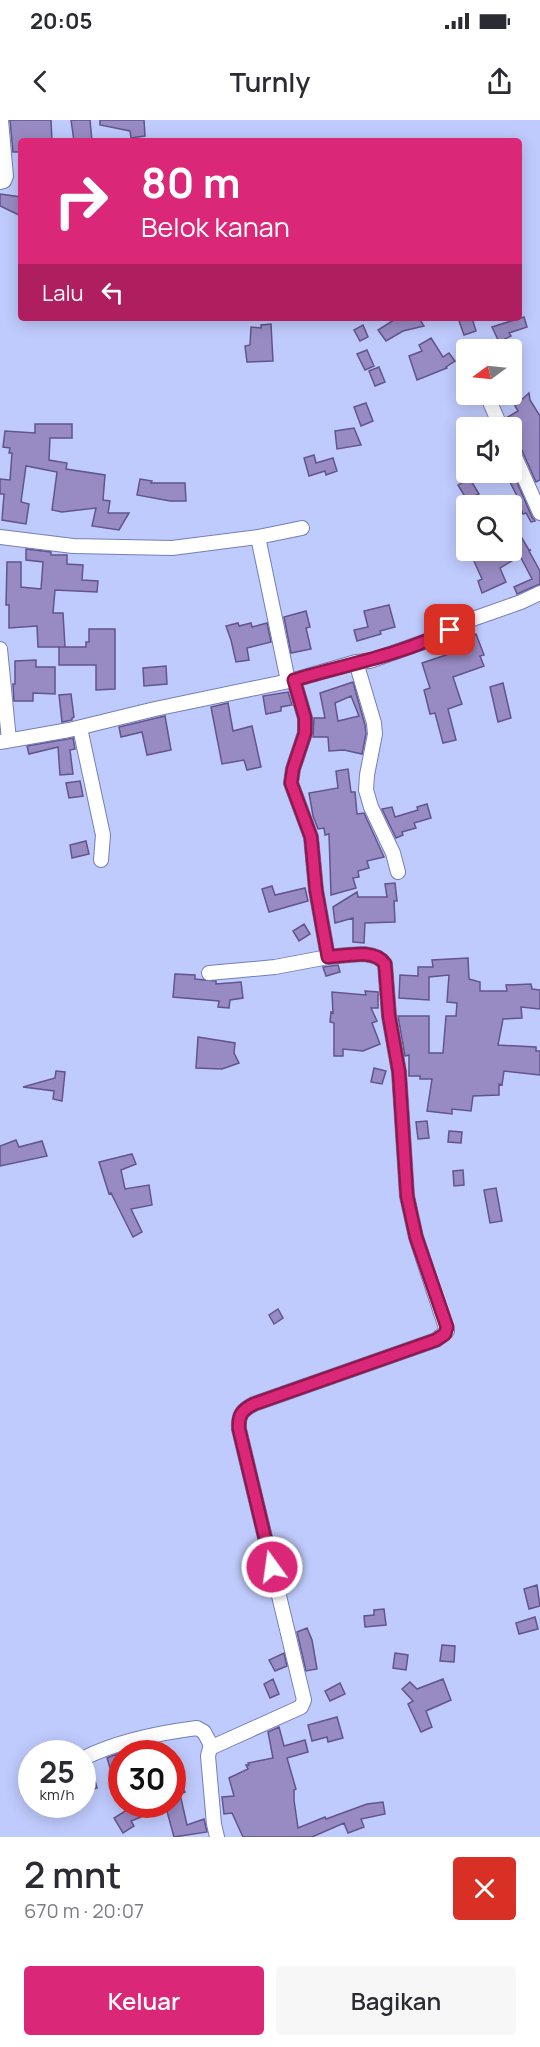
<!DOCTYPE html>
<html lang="id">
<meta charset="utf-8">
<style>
body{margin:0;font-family:Manrope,sans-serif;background:#f7f7f7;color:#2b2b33;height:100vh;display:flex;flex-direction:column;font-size:22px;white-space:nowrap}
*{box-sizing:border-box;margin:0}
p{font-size:20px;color:#7c7c81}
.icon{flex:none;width:33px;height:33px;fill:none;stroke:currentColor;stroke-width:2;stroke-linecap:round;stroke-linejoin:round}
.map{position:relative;height:1717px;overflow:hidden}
.panel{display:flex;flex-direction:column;background:#fff;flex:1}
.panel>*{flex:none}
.guide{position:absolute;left:18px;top:18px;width:504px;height:183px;border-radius:6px;box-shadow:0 3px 15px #0003;background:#db2777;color:#fff;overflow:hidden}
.needle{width:39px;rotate:255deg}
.fabs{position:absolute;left:456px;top:219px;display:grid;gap:12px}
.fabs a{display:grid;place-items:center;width:66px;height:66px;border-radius:6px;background:#fff;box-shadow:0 3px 15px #0003;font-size:30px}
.speed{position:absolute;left:18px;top:1620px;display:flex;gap:12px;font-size:30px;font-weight:700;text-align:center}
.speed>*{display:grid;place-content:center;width:78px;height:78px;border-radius:50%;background:#fff;box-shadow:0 3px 15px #0003;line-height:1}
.speed small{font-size:15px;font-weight:400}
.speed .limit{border:9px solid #d22;background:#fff;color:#111}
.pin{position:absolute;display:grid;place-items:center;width:51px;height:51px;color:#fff;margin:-26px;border-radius:12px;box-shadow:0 3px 9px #0006}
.me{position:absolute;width:66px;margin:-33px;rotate:346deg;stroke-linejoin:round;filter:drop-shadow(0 0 4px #0008)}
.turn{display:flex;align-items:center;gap:21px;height:126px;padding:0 24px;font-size:27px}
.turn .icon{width:78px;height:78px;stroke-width:2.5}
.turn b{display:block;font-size:42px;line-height:51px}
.then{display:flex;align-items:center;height:57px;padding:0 24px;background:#0003;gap:12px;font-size:22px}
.round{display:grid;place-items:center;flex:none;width:63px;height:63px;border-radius:6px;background:#f7f7f7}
.headline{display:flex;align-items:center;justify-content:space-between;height:102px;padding:0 24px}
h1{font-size:36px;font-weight:600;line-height:45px}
.action{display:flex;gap:12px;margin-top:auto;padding:12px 24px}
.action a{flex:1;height:69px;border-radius:6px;background:#db2777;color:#fff;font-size:24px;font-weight:600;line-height:69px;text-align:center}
.action a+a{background:#f7f7f7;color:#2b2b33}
.status{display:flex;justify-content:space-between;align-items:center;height:42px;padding:0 30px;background:#fff;direction:ltr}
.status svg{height:16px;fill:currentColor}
header{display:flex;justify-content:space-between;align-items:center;height:78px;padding:0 24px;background:#fff;font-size:27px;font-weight:600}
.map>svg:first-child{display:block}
</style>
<div class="status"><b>20:05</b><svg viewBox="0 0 49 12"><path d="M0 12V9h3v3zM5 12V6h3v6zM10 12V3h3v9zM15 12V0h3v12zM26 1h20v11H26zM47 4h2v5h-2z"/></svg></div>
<header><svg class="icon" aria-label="back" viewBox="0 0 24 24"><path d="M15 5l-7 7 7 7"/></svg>Turnly<svg class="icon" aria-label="share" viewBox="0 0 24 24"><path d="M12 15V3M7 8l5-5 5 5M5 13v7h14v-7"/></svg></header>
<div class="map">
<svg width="540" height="1717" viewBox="0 0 540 1717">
<rect width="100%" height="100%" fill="#bfcbfd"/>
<!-- building -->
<path fill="#988bc3" stroke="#62548c" stroke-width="1.5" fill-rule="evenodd" d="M 10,0 L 51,0 L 52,21 L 21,21 L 21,32 L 13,32 Z
M 71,0 L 90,0 L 92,21 L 74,21 Z
M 100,0 L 144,0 L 145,16 L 131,18 L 130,11 L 100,5 Z
M 0,74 L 21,77 L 21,96 L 0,86 Z
M 524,197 L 527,207 L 509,213 L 511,216 L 499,222 L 492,207 Z
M 397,198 L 419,198 L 424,206 L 403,211 L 386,221 L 378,210 Z
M 458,198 L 472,198 L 476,211 L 464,215 Z
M 271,204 L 273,241 L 247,242 L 245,226 L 250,225 L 251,207 L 261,208 L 261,205 Z
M 363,205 L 368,217 L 360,221 L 354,210 Z
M 431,218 L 443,237 L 449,233 L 455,241 L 446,247 L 447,248 L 417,260 L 409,236 L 422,231 L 419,225 Z
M 367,230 L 374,246 L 365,250 L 357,234 Z
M 379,247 L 385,262 L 375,266 L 369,251 Z
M 529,273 L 530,280 L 540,296 L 540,360 L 536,362 L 520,326 L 517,322 L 512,321 L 512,308 L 506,298 L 518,291 L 515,286 Z
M 366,283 L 373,301 L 361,306 L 354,287 Z
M 35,304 L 72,304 L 72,318 L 50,318 L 49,340 L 67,343 L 66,349 L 105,355 L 103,380 L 110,381 L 108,393 L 129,393 L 119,410 L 92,406 L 96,388 L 62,392 L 52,390 L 57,352 L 26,346 L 21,382 L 29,384 L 26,404 L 2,400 L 4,374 L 0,374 L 0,359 L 10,360 L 12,333 L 9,333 L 10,328 L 3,327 L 5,311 L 35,313 Z
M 354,308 L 361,325 L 337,329 L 335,311 Z
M 314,335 L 316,343 L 333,338 L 337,351 L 326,355 L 325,351 L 309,356 L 304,338 Z
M 512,351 L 532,397 L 535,401 L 531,402 L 526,393 L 523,394 L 518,382 L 520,382 L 505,352 Z
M 140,359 L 152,361 L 151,363 L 185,363 L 186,381 L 170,381 L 137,375 Z
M 470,359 L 479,374 L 467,380 L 458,365 Z
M 520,415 L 529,430 L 531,430 L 529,431 L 540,451 L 540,464 L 517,474 L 514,467 L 532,459 L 520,436 L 500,448 L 506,462 L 482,473 L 478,461 L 482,459 L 473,439 L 493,430 L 512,430 L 512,420 Z
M 26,429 L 51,432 L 51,435 L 67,435 L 67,444 L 83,445 L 82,460 L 98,461 L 97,472 L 55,470 L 53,493 L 63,493 L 65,527 L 38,527 L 37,506 L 9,508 L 9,485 L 6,485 L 7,442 L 21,442 L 21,467 L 41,469 L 43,442 L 26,440 Z
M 389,485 L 395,507 L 380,511 L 381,514 L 357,521 L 354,510 L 368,507 L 364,491 Z
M 306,491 L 310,507 L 306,508 L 311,529 L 291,533 L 284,497 Z
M 238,503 L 239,506 L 251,503 L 252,507 L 267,503 L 271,522 L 247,528 L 249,540 L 236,542 L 231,520 L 226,506 Z
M 89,509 L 115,509 L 115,569 L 96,570 L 96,545 L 59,545 L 59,527 L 86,527 L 86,522 L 89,522 Z
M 476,514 L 484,535 L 480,536 L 484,546 L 453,557 L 462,584 L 448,589 L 456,620 L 443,623 L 435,593 L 430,594 L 424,570 L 430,568 L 422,543 L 446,535 L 444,532 L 466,524 L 464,519 Z
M 36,540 L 36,547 L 55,547 L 55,574 L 33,573 L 33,581 L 14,581 L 13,564 L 15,564 L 15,541 Z
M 166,546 L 167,564 L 144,566 L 143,548 Z
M 353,562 L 365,605 L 366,614 L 362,634 L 344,630 L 329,631 L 328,617 L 313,617 L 314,598 L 325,598 L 320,573 ZM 351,576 L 359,596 L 338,601 L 335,583 Z
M 503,563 L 511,598 L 498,602 L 490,567 Z
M 288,572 L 292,585 L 281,587 L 281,591 L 266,594 L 263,576 Z
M 71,574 L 74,597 L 72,598 L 72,600 L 62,602 L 59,575 Z
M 228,583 L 233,611 L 252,606 L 261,647 L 247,650 L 244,640 L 222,644 L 211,587 Z
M 165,596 L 171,630 L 147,635 L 142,612 L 121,617 L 119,607 Z
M 73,618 L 75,629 L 70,630 L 73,654 L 60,655 L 58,627 L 29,634 L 27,626 Z
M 348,649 L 351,672 L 355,672 L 357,694 L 364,693 L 384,737 L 367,741 L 369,748 L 358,751 L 359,757 L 353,758 L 356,768 L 331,775 L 329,714 L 325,715 L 324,708 L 318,709 L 313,696 L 309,673 L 338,668 L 336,651 Z
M 80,661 L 83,676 L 69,678 L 66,663 Z
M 427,684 L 431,698 L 414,703 L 416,708 L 402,712 L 403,715 L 396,718 L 382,689 L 392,687 L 395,697 L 418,690 L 417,687 Z
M 86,721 L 89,734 L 72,738 L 70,725 Z
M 395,763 L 397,781 L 394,781 L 395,802 L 365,803 L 364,823 L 353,822 L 353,798 L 335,803 L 333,787 L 357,772 L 358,777 L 387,777 L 385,764 Z
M 272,766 L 275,775 L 305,768 L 308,781 L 269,792 L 262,769 Z
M 304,804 L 310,814 L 299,821 L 293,811 Z
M 468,838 L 469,859 L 480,862 L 480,871 L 507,871 L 506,865 L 531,864 L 532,869 L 540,870 L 540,889 L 521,887 L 522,898 L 503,899 L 498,925 L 536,927 L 536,931 L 540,931 L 540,955 L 504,951 L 502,965 L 499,964 L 499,975 L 473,976 L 471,991 L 452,989 L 452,994 L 427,991 L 432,959 L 420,959 L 420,956 L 409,956 L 409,935 L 405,936 L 398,896 L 429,896 L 429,933 L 443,933 L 446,896 L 456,896 L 457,883 L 447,882 L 449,855 L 429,857 L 429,880 L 399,878 L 400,855 L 418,856 L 418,847 L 433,847 L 432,840 Z
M 338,845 L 340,852 L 326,856 L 323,847 Z
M 175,854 L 195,855 L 195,859 L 216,861 L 216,864 L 241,862 L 243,878 L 230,880 L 229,888 L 218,887 L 219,881 L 173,877 Z
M 365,871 L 378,872 L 378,888 L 371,888 L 377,901 L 372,903 L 380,924 L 363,931 L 343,929 L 343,936 L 334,936 L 334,903 L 330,902 L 331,892 L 333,893 L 332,872 L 366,875 Z
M 198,917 L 235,923 L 234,933 L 239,943 L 222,949 L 196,948 Z
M 374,948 L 386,951 L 382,964 L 371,962 Z
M 56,951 L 65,952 L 62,981 L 53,979 L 54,971 L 23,967 L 55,958 Z
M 427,1001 L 429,1018 L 418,1019 L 416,1002 Z
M 449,1011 L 462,1012 L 461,1023 L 448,1022 Z
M 16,1020 L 19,1027 L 42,1021 L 47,1036 L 0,1046 L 0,1026 Z
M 132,1034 L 136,1044 L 121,1050 L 125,1069 L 149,1065 L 152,1085 L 131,1089 L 142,1112 L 133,1117 L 111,1073 L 109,1074 L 99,1042 Z
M 463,1050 L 464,1065 L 454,1066 L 453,1051 Z
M 496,1068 L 502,1101 L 490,1103 L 484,1070 Z
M 278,1189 L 283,1198 L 274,1204 L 269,1195 Z
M 537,1465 L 540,1486 L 529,1489 L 524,1469 Z
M 384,1489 L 386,1505 L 365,1507 L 364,1496 L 374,1495 L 374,1490 Z
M 535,1497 L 538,1509 L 519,1514 L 516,1503 Z
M 307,1508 L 312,1520 L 317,1549 L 306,1551 L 297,1512 Z
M 442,1525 L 455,1526 L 454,1542 L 440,1541 Z
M 284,1533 L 287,1546 L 275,1551 L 269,1540 Z
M 395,1533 L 408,1535 L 406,1550 L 393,1548 Z
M 273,1559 L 279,1574 L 270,1578 L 264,1564 Z
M 443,1559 L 451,1580 L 426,1591 L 432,1607 L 421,1612 L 408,1584 L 413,1581 L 402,1569 L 410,1562 L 417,1569 Z
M 340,1563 L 345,1574 L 330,1581 L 325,1571 Z
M 337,1597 L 343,1618 L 328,1622 L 327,1617 L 312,1621 L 308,1605 Z
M 279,1607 L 284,1626 L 305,1620 L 308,1632 L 287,1638 L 296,1669 L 294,1670 L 294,1680 L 298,1708 L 325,1697 L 326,1699 L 367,1684 L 383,1682 L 385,1694 L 361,1699 L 364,1707 L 348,1713 L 344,1703 L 312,1717 L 243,1717 L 232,1693 L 224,1694 L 222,1677 L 234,1676 L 229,1658 L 248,1649 L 246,1645 L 249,1645 L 248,1643 L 273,1638 L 268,1612 Z
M 117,1634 L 122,1648 L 111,1651 L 107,1638 Z
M 94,1657 L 97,1668 L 82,1672 L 82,1661 Z
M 177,1658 L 178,1664 L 181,1663 L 185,1672 L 180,1674 L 187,1705 L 204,1699 L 207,1712 L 174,1717 L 165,1684 L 172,1684 L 172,1659 Z
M 135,1685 L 141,1697 L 131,1701 L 134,1706 L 123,1713 L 114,1698 Z"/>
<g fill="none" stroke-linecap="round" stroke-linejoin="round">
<defs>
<path id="minor" d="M 0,62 L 4,61 L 6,56 L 1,0
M 487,275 L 501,308
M 512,330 L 540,393
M 0,417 L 73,426 L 172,428 L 258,417 L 302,408
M 258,417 L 288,561
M 0,529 L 9,620
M 356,542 L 374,603 L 375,614 L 367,655 L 366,670 L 371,687 L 393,733 L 398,752
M 80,608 L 103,715 L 101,740
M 0,622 L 69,610 L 155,589 L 294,560 L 356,542 L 370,541 L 432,519 L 467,501 L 521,482 L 540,473
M 209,853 L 275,847 L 328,837
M 82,1639 C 117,1621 158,1613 197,1608 L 204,1612 L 212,1627
M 217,1717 L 214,1704 L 208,1636 L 210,1628 L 301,1587 L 304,1580 L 239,1309 C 238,1295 242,1290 254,1284 L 436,1220 L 447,1211 L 416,1117 L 407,1076 L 399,952 L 389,896 L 385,844 C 374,828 345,836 328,837 L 316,770 L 311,717 L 291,663 L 293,649 L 305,613 L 305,598 L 294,560"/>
</defs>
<!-- minor casing -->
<use href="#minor" stroke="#737fb8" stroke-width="16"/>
<!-- minor -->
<use href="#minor" stroke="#fff" stroke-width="14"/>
</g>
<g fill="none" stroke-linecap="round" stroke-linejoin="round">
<defs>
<path id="route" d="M 272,1447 L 239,1309 C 238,1295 242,1290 254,1284 L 436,1220 L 445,1214 L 447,1207 L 416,1117 L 407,1076 L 399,952 L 389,896 L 385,844 C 374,828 345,836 328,837 L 316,770 L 311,717 L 291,663 L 293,649 L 305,613 L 305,598 L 294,560 C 347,544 399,536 450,510"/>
</defs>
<!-- route casing -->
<use href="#route" stroke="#8e194d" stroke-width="15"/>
<!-- route -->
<use href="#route" stroke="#db2777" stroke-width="10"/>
</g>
</svg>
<div class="fabs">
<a><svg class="needle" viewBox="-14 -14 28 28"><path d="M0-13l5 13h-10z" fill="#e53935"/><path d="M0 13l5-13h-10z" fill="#7c7c81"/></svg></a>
<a><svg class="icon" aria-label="sound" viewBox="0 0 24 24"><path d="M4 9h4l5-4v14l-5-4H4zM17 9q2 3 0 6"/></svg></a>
<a><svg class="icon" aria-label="search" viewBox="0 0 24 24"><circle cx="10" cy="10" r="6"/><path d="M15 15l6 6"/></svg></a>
</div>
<div class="speed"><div>25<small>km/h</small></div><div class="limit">30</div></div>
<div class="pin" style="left:450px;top:510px;background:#d93025"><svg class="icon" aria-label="arrive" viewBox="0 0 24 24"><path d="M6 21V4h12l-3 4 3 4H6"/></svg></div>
<svg class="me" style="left:272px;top:1447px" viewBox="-20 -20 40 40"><circle r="17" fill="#db2777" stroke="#fff" stroke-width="3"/><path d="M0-11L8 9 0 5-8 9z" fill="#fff"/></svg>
<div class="guide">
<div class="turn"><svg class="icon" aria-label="right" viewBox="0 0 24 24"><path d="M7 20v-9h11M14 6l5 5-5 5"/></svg><div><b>80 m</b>Belok kanan</div></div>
<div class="then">Lalu<svg class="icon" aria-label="left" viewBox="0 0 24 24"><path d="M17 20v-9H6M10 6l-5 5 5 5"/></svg></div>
</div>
</div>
<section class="panel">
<div class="headline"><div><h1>2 mnt</h1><p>670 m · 20:07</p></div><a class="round" style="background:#d93025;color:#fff"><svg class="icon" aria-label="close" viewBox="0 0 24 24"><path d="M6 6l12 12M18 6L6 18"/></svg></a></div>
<div class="action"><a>Keluar</a><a>Bagikan</a></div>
</section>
